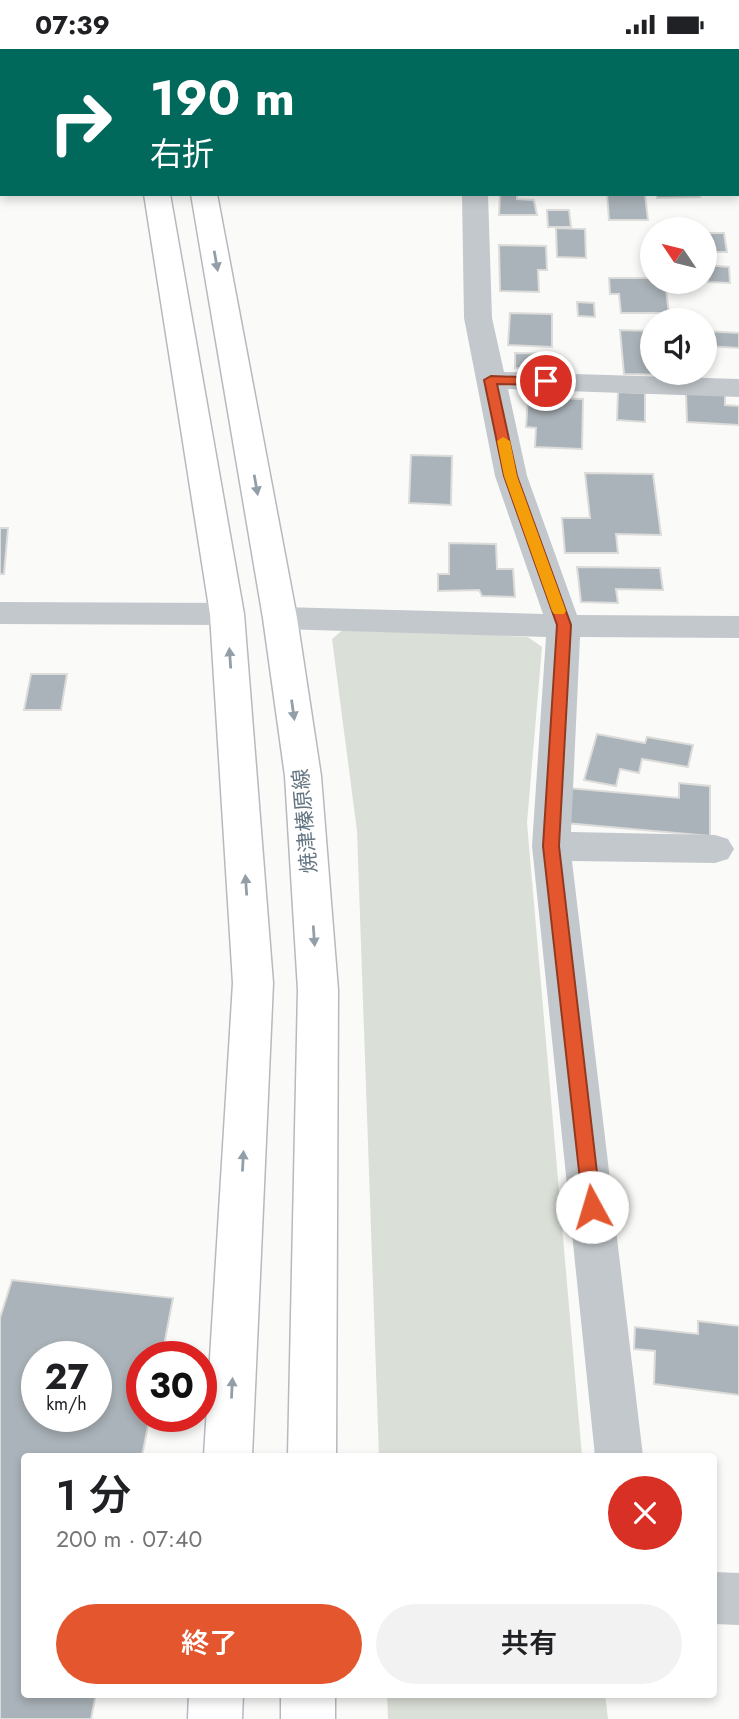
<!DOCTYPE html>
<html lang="ja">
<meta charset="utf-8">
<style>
body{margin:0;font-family:Jost,"Noto Sans JP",sans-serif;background:#f2f2f2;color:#202124;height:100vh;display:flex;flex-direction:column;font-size:26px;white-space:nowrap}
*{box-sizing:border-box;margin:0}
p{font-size:23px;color:#757577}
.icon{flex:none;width:38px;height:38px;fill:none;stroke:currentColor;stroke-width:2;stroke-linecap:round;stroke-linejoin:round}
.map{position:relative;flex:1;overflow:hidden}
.panel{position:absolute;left:21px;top:1404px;width:696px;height:245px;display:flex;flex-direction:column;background:#fff;border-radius:7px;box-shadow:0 4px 10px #0003}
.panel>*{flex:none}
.banner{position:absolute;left:0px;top:0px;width:740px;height:147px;box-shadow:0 4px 10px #0003;background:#00695c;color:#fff;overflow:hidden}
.needle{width:46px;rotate:305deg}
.buttons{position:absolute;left:640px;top:168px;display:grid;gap:14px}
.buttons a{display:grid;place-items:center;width:77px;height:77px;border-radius:50%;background:#fff;box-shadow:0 4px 10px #0003;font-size:35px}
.speed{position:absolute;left:21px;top:1292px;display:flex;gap:14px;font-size:35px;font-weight:700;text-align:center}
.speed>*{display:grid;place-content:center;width:91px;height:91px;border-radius:50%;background:#fff;box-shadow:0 4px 10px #0003;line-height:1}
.speed small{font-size:18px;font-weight:400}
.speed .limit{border:10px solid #d22;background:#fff;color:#111}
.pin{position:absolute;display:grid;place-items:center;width:60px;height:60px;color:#fff;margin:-30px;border:4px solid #fff;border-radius:50%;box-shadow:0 2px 7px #0007}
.me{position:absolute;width:77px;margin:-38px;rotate:354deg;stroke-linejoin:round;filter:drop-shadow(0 0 5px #0008)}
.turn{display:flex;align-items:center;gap:24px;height:147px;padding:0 35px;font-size:32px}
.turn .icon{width:91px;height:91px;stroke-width:2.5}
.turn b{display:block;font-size:49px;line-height:60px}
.round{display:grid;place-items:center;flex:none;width:74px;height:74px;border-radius:37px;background:#f2f2f2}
.headline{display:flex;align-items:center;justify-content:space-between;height:119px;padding:0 35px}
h1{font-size:42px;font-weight:600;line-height:52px}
.primary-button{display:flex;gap:14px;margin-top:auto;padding:14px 35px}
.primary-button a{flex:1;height:80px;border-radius:42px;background:#e4572e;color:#fff;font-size:28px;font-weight:600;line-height:80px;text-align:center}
.primary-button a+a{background:#f2f2f2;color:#202124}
.status{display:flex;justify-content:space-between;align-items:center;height:49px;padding:0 35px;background:#fff;direction:ltr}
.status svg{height:19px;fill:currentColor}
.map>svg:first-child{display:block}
</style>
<div class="status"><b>07:39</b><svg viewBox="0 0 49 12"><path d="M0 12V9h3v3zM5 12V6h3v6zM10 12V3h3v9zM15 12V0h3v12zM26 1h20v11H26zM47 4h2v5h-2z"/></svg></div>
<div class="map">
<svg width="739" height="1670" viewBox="0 0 739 1670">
<rect width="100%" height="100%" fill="#fafaf8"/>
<!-- green -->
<path fill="#dadfd7" d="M 345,579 L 528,588 L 542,598 L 527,774 L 582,1407 L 379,1407 L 357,782 L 332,590 Z
M 387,1645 L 605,1645 L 608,1670 L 388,1670 Z"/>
<!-- building -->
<path fill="#aab3b9" stroke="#dcdcda" stroke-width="2" fill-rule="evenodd" d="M 500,145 L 517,145 L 517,150 L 534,151 L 537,166 L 499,166 Z
M 607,145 L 645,145 L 648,171 L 609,171 Z
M 656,145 L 699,145 L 700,148 L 657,149 Z
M 547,161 L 569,161 L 571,178 L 548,178 Z
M 556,179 L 585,180 L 586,209 L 557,208 Z
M 705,184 L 724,184 L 727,203 L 705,203 Z
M 499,196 L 546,197 L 547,221 L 538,221 L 539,243 L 500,242 Z
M 707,216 L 729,218 L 730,234 L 708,233 Z
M 609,229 L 653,229 L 653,233 L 665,233 L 669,264 L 621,264 L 619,245 L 610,245 Z
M 577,253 L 594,254 L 595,268 L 578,267 Z
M 510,264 L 552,265 L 552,298 L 508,296 Z
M 620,281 L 653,282 L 653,324 L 676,326 L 624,325 Z
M 705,282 L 739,284 L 739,299 L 705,297 Z
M 515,304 L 552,305 L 552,320 L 515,319 Z
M 618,343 L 645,344 L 645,373 L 617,371 Z
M 686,344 L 725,346 L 725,356 L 739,357 L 739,376 L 687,373 Z
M 528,348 L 583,350 L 582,400 L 535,398 L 536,379 L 526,378 Z
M 411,406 L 452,407 L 451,456 L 409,454 Z
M 585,424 L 653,425 L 661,486 L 616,485 L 618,504 L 565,504 L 562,469 L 590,469 Z
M 0,479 L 8,479 L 4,525 L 0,525 Z
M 449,494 L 496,495 L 497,520 L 513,520 L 515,548 L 482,547 L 479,541 L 438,542 L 438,525 L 449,525 Z
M 577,518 L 660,519 L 663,541 L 616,540 L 618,554 L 581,553 Z
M 31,625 L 67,625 L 61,661 L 24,661 Z
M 597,685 L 645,694 L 647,688 L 693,696 L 688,718 L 642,710 L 639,724 L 620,720 L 616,737 L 584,731 Z
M 679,734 L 710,737 L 710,787 L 565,774 L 568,739 L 679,749 Z
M 12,1231 L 173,1249 L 162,1307 L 142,1307 L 142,1367 L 150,1367 L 142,1407 L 24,1407 L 24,1645 L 96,1645 L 91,1670 L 0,1670 L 0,1269 ZM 37,1307 L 96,1307 L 96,1367 L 37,1367 Z
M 698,1272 L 739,1277 L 739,1346 L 654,1335 L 655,1302 L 634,1300 L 635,1278 L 698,1285 Z"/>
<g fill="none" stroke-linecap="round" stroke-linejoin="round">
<defs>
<path id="major" d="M 120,0 L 144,0 L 144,2 L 120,2 Z
M 162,0 L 186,0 L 187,2 L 163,2 Z
M 144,145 L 170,145 L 244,565 L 273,934 L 252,1407 L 204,1407 L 233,934 L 210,565 Z
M 191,145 L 217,145 L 297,569 L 321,727 L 338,941 L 336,1407 L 288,1407 L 298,941 L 285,727 L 263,569 Z
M 189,1645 L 243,1645 L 242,1670 L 188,1670 Z
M 281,1645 L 335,1645 L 335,1670 L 281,1670 Z"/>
</defs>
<!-- major casing -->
<use href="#major" stroke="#b5babe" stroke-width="3"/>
<!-- minor -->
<path fill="#c3c8cc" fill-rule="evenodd" d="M 448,0 L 472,0 L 472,2 L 448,2 Z
M 0,73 L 2,73 L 2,87 L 0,87 Z
M 738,84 L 739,84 L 739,100 L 738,100 Z
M 462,145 L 488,145 L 492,269 L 504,323 L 739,330 L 739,348 L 508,340 L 527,427 L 577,566 L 739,567 L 739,589 L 580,588 L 571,783 L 715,786 L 728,790 L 734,800 L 728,810 L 715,814 L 572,812 L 643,1407 L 595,1407 L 532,797 L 546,588 L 280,580 L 268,577 L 263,569 L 268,561 L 280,558 L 543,565 L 495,427 L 464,269 Z
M 0,553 L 227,554 L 239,557 L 244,565 L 239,573 L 227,576 L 0,575 Z
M 714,1523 L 739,1524 L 739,1576 L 714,1575 Z"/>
<!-- major -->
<use href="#major" fill="#fff" fill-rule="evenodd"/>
</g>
<!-- one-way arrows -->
<defs><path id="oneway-solid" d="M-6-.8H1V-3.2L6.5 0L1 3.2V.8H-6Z" transform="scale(1.75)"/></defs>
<g fill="#939fa8">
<use href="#oneway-solid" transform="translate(216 212) rotate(80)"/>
<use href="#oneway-solid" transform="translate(256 436) rotate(80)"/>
<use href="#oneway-solid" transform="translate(230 609) rotate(-94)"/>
<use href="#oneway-solid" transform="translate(293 661) rotate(82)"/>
<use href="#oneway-solid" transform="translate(246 836) rotate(-94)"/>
<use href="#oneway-solid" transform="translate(314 887) rotate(86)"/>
<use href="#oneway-solid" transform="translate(243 1112) rotate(-87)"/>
<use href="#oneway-solid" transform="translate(232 1339) rotate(-87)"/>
</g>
<!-- route -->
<path fill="#e4572e" stroke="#94391e" stroke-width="2" d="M 491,327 L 546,329 L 552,332 L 546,336 L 497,335 L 517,427 L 571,576 L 559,797 L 601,1158 L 599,1163 L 592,1166 L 586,1163 L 583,1158 L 543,797 L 557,576 L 504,427 L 484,331 Z"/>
<!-- slow -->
<path fill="#f59e0b" d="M 503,388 L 510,392 L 517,427 L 566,562 L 564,565 L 554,565 L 552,562 L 504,427 L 497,392 Z"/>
<g text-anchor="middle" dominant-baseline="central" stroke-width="7" stroke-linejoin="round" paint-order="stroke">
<!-- street labels -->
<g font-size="21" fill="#657683" stroke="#fff">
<text transform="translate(305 772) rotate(-95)">焼津榛原線</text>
</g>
</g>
</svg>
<div class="buttons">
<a><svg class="needle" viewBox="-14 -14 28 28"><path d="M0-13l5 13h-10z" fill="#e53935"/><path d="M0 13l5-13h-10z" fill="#757577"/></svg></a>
<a><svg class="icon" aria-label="sound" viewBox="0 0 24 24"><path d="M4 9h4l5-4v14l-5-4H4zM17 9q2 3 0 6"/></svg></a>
</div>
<div class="speed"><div>27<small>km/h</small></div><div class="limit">30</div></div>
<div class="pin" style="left:546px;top:332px;background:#d93025"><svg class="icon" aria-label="arrive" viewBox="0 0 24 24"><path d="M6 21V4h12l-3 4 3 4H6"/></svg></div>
<svg class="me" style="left:592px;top:1158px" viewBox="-20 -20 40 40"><circle r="19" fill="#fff"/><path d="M0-13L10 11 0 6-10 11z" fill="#e4572e"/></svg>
<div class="banner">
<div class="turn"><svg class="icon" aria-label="right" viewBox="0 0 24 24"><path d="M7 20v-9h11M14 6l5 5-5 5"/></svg><div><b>190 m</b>右折</div></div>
</div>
<section class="panel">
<div class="headline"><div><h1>1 分</h1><p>200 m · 07:40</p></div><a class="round" style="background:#d93025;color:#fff"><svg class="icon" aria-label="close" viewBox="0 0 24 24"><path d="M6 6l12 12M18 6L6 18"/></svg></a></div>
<div class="primary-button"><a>終了</a><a>共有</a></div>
</section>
</div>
